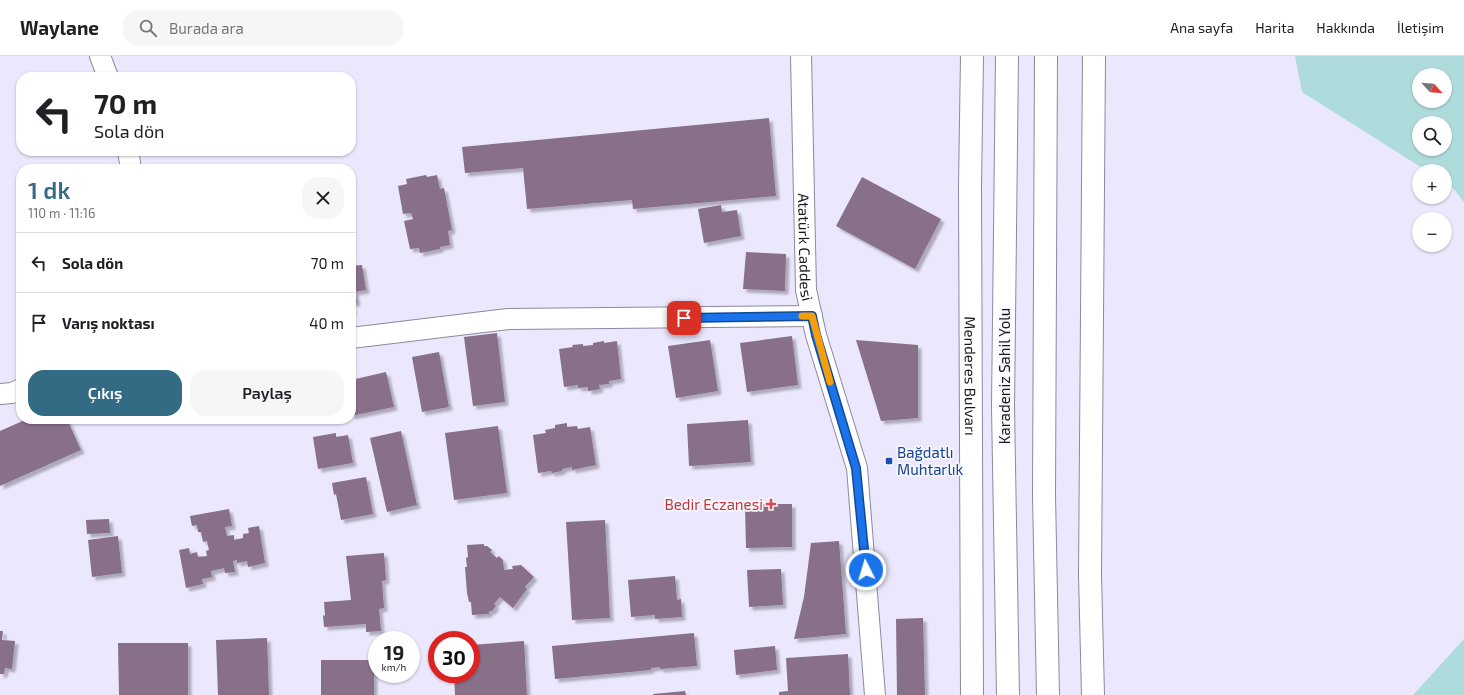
<!DOCTYPE html>
<html lang="tr">
<meta charset="utf-8">
<style>
body{margin:0;font-family:"Exo 2",sans-serif;background:#f6f6f6;color:#202124;height:100vh;display:flex;flex-direction:column;font-size:15px;white-space:nowrap}
*{box-sizing:border-box;margin:0}
p{font-size:13px;color:#757577}
.icon{flex:none;width:22px;height:22px;fill:none;stroke:currentColor;stroke-width:2;stroke-linecap:round;stroke-linejoin:round}
.map{position:relative;flex:1;overflow:hidden}
.sheet{position:absolute;left:16px;top:108px;width:340px;height:260px;display:flex;flex-direction:column;background:#fff;border-radius:16px;box-shadow:0 1px 3px #0004}
.sheet>*{flex:none}
.hud{position:absolute;left:16px;top:16px;width:340px;height:84px;border-radius:16px;box-shadow:0 1px 3px #0004;background:#fff;color:#202124;overflow:hidden}
.needle{width:26px;rotate:116deg}
.tools{position:absolute;left:1412px;top:12px;display:grid;gap:8px}
.tools a{display:grid;place-items:center;width:40px;height:40px;border-radius:50%;background:#fff;box-shadow:0 1px 3px #0004;font-size:20px}
.speed{position:absolute;left:368px;top:575px;display:flex;gap:8px;font-size:20px;font-weight:700;text-align:center}
.speed>*{display:grid;place-content:center;width:52px;height:52px;border-radius:50%;background:#fff;box-shadow:0 1px 3px #0004;line-height:1}
.speed small{font-size:10px;font-weight:400}
.speed .limit{border:6px solid #d22;background:#fff;color:#111}
.pin{position:absolute;display:grid;place-items:center;width:34px;height:34px;color:#fff;margin:-17px;border-radius:8px;box-shadow:0 2px 6px #0006}
.me{position:absolute;width:44px;margin:-22px;rotate:355deg;stroke-linejoin:round;filter:drop-shadow(0 0 3px #0008)}
.turn{display:flex;align-items:center;gap:14px;height:84px;padding:0 12px;font-size:18px}
.turn .icon{width:52px;height:52px;stroke-width:2.5}
.turn b{display:block;font-size:28px;line-height:34px}
.round{display:grid;place-items:center;flex:none;width:42px;height:42px;border-radius:16px;background:#f6f6f6}
.summary{display:flex;align-items:center;justify-content:space-between;height:68px;padding:0 12px}
h1{font-size:24px;font-weight:600;line-height:30px;color:#336b85}
.primary-button{display:flex;gap:8px;margin-top:auto;padding:8px 12px}
.primary-button a{flex:1;height:46px;border-radius:16px;background:#336b85;color:#fff;font-size:16px;font-weight:600;line-height:46px;text-align:center}
.primary-button a+a{background:#f6f6f6;color:#202124}
ul{padding:0;list-style:none}
li{display:flex;align-items:center;gap:12px;height:60px;padding:0 12px;border-top:1px solid #e0e0e0}
li div{flex:1}
li b{display:block;font-size:15px}
li em{font-style:normal}
header{display:flex;align-items:center;gap:24px;box-sizing:border-box;height:56px;padding:0 20px;background:#fff;border-bottom:1px solid #e0e0e0}
header strong{font-size:19px}
nav{display:flex;gap:22px;margin-inline-start:auto;font-size:14px}
.search{width:280px;height:36px;background:#f6f6f6;display:flex;align-items:center;gap:10px;box-sizing:border-box;padding:0 14px;border-radius:16px;color:#757577;font-size:15px}
.map>svg:first-child{display:block}
</style>
<header>
<strong>Waylane</strong>
<div class="search"><svg class="icon" aria-label="search" viewBox="0 0 24 24"><circle cx="10" cy="10" r="6"/><path d="M15 15l6 6"/></svg>Burada ara</div>
<nav><a>Ana sayfa</a><a>Harita</a><a>Hakkında</a><a>İletişim</a></nav>
</header>
<div class="map">
<svg width="1464" height="639" viewBox="0 0 1464 639">
<defs>
<filter id="shadow"><feDropShadow dx="3.5" dy="3.5" stdDeviation="1" flood-color="#0004"/></filter>
</defs>
<rect width="100%" height="100%" fill="#ebe7fd"/>
<!-- water -->
<path fill="#aedcdc" fill-rule="evenodd" d="M 1295,0 L 1464,0 L 1464,146 L 1453,132 L 1445,126 L 1445,115 L 1427,115 L 1302,36 ZM 1419,19 L 1445,19 L 1445,45 L 1419,45 ZM 1419,67 L 1445,67 L 1445,93 L 1419,93 Z
M 1464,583 L 1464,639 L 1413,639 Z"/>
<!-- building -->
<path fill="#876f88" filter="url(#shadow)" d="M 769,62 L 776,140 L 633,153 L 632,144 L 527,153 L 523,112 L 465,117 L 462,91 Z
M 426,119 L 427,121 L 437,119 L 440,133 L 444,132 L 452,174 L 448,175 L 450,189 L 440,191 L 440,193 L 420,197 L 419,192 L 410,193 L 404,165 L 413,163 L 411,157 L 403,158 L 398,130 L 407,128 L 406,123 Z
M 862,121 L 941,163 L 915,213 L 836,170 Z
M 721,149 L 722,156 L 737,154 L 741,180 L 704,187 L 698,153 Z
M 746,196 L 786,198 L 785,235 L 743,233 Z
M 362,209 L 366,234 L 355,236 L 357,247 L 351,247 L 353,255 L 351,255 L 351,210 Z
M 497,277 L 505,346 L 473,350 L 464,281 Z
M 792,280 L 798,329 L 747,336 L 740,287 Z
M 710,284 L 718,335 L 676,342 L 668,290 Z
M 856,284 L 918,289 L 918,362 L 881,365 Z
M 604,285 L 604,287 L 617,285 L 621,323 L 609,325 L 609,328 L 599,329 L 600,333 L 595,334 L 588,335 L 588,331 L 578,332 L 578,329 L 564,331 L 559,293 L 573,291 L 572,289 L 583,288 L 583,290 L 593,289 L 593,287 Z
M 439,296 L 449,351 L 422,356 L 412,301 Z
M 386,316 L 394,351 L 351,360 L 351,324 Z
M 27,363 L 67,363 L 81,394 L 0,430 L 0,375 Z
M 748,364 L 751,406 L 689,410 L 687,368 Z
M 567,367 L 567,371 L 577,370 L 578,373 L 590,371 L 596,409 L 572,414 L 572,411 L 562,413 L 562,415 L 552,417 L 551,415 L 538,417 L 533,379 L 546,377 L 545,374 L 555,372 L 555,369 Z
M 498,370 L 507,437 L 454,444 L 445,377 Z
M 401,375 L 417,449 L 387,456 L 370,382 Z
M 336,377 L 336,381 L 348,379 L 353,407 L 318,413 L 313,381 Z
M 366,421 L 373,458 L 341,464 L 336,438 L 334,439 L 332,427 Z
M 745,448 L 792,448 L 792,491 L 746,492 Z
M 229,453 L 232,470 L 225,471 L 227,480 L 234,479 L 234,484 L 243,482 L 243,478 L 249,477 L 248,472 L 259,470 L 265,507 L 248,511 L 247,505 L 237,507 L 237,504 L 233,505 L 235,516 L 225,517 L 224,512 L 211,515 L 212,521 L 202,523 L 203,528 L 186,532 L 179,494 L 189,492 L 190,498 L 197,496 L 198,501 L 207,500 L 206,495 L 209,494 L 207,485 L 203,486 L 201,476 L 198,476 L 197,469 L 192,470 L 190,460 Z
M 109,463 L 110,477 L 87,478 L 86,464 Z
M 605,464 L 610,562 L 572,564 L 566,466 Z
M 118,480 L 122,517 L 92,521 L 88,484 Z
M 839,485 L 846,578 L 794,583 L 804,541 L 811,487 Z
M 484,488 L 484,490 L 487,490 L 492,494 L 490,496 L 497,502 L 499,500 L 503,504 L 504,514 L 513,513 L 512,510 L 521,509 L 534,521 L 525,531 L 527,533 L 513,552 L 500,541 L 494,548 L 496,550 L 492,555 L 489,555 L 489,558 L 472,559 L 471,546 L 469,546 L 467,537 L 465,511 L 467,511 L 466,502 L 468,501 L 467,489 Z
M 384,497 L 386,524 L 382,525 L 384,552 L 379,553 L 381,575 L 366,576 L 366,568 L 324,571 L 323,559 L 325,560 L 324,546 L 351,544 L 346,500 Z
M 781,513 L 783,549 L 749,551 L 747,514 Z
M 675,520 L 677,544 L 681,543 L 682,561 L 655,563 L 655,559 L 631,561 L 628,524 Z
M 923,562 L 925,639 L 897,639 L 896,563 Z
M 0,575 L 3,575 L 2,584 L 15,585 L 12,613 L 5,612 L 4,618 L 0,618 Z
M 694,577 L 697,610 L 660,613 L 660,611 L 651,612 L 651,614 L 555,623 L 552,590 Z
M 267,582 L 269,639 L 218,639 L 216,584 Z
M 524,585 L 527,639 L 455,639 L 454,618 L 471,618 L 471,589 Z
M 118,587 L 188,587 L 188,639 L 119,639 Z
M 775,590 L 777,614 L 736,619 L 734,594 Z
M 848,598 L 850,639 L 779,639 L 779,636 L 788,635 L 786,602 Z
M 321,604 L 374,604 L 374,639 L 321,639 Z
M 685,635 L 686,639 L 653,639 L 653,638 Z"/>
<g fill="none" stroke-linecap="round" stroke-linejoin="round">
<defs>
<g id="minor">
<path d="M 100,0 L 108,21"/>
<path id="s1" d="M 801,0 L 806,234 L 816,279 L 857,412 L 875,639"/>
<path d="M 128,95 L 131,113"/>
<path d="M 351,282 L 508,263 L 812,260"/>
<path d="M 0,338 L 12,337 L 21,333"/>
</g>
<path id="tertiary" d="M 1093,639 L 1090,519 L 1094,0"/>
<g id="secondary">
<path id="s2" d="M 972,0 L 970,130 L 972,639"/>
</g>
<path id="trunk" d="M 1007,0 L 1003,351 L 1008,639
M 1046,0 L 1044,439 L 1048,639"/>
</defs>
<!-- minor casing -->
<use href="#minor" stroke="#8d899e" stroke-width="22"/>
<!-- tertiary casing -->
<use href="#tertiary" stroke="#8d899e" stroke-width="24"/>
<!-- secondary casing -->
<use href="#secondary" stroke="#8d899e" stroke-width="24"/>
<!-- trunk casing -->
<use href="#trunk" stroke="#8d899e" stroke-width="24"/>
<!-- minor -->
<use href="#minor" stroke="#fff" stroke-width="20"/>
<!-- tertiary -->
<use href="#tertiary" stroke="#fff" stroke-width="22"/>
<!-- secondary -->
<use href="#secondary" stroke="#fff" stroke-width="22"/>
<!-- trunk -->
<use href="#trunk" stroke="#fff" stroke-width="22"/>
</g>
<g fill="none" stroke-linecap="round" stroke-linejoin="round">
<defs>
<path id="route" d="M 684,262 L 812,260 L 816,279 L 856,412 L 866,514"/>
</defs>
<!-- route casing -->
<use href="#route" stroke="#114b97" stroke-width="10"/>
<!-- route -->
<use href="#route" stroke="#1a73e8" stroke-width="7"/>
<!-- slow -->
<path stroke="#f59e0b" stroke-width="7" d="M 802,260 L 812,260 L 830,326"/>
</g>
<!-- markers -->
<rect fill="#1a4fb4" stroke="#f7f7fb" stroke-width="1.5" x="885" y="401" width="8" height="8" rx="2"/>
<path fill="#e0444e" stroke="#f7f7fb" stroke-width="1.5" d="M769 442h4v4h4v4h-4v4h-4v-4h-4v-4h4z"/>
<g text-anchor="middle" dominant-baseline="central" stroke-width="3.5" stroke-linejoin="round" paint-order="stroke">
<!-- street labels -->
<g font-size="15" fill="#19171f" stroke="#f7f7fb">
<text stroke="none"><textPath href="#s1" startOffset="191">Atatürk Caddesi</textPath></text>
<text stroke="none"><textPath href="#s2" startOffset="320">Menderes Bulvarı</textPath></text>
<text transform="translate(1004 320) rotate(-90)">Karadeniz Sahil Yolu</text>
</g>
<!-- transit labels -->
<g font-size="15" fill="#164399" stroke="#f7f7fb" text-anchor="start">
<text x="897" y="396">Bağdatlı<tspan x="897" dy="17">Muhtarlık</tspan></text>
</g>
<!-- health labels -->
<g font-size="15" fill="#be3a42" stroke="#f7f7fb" text-anchor="end">
<text x="763" y="448">Bedir Eczanesi</text>
</g>
</g>
</svg>
<div class="tools">
<a><svg class="needle" viewBox="-14 -14 28 28"><path d="M0-13l5 13h-10z" fill="#e53935"/><path d="M0 13l5-13h-10z" fill="#757577"/></svg></a>
<a><svg class="icon" aria-label="search" viewBox="0 0 24 24"><circle cx="10" cy="10" r="6"/><path d="M15 15l6 6"/></svg></a>
<a>+</a>
<a>−</a>
</div>
<div class="speed"><div>19<small>km/h</small></div><div class="limit">30</div></div>
<div class="pin" style="left:684px;top:262px;background:#d93025"><svg class="icon" aria-label="arrive" viewBox="0 0 24 24"><path d="M6 21V4h12l-3 4 3 4H6"/></svg></div>
<svg class="me" style="left:866px;top:514px" viewBox="-20 -20 40 40"><circle r="17" fill="#1a73e8" stroke="#fff" stroke-width="3"/><path d="M0-11L8 9 0 5-8 9z" fill="#fff"/></svg>
<div class="hud">
<div class="turn"><svg class="icon" aria-label="left" viewBox="0 0 24 24"><path d="M17 20v-9H6M10 6l-5 5 5 5"/></svg><div><b>70 m</b>Sola dön</div></div>
</div>
<section class="sheet">
<div class="summary"><div><h1>1 dk</h1><p>110 m · 11:16</p></div><a class="round"><svg class="icon" aria-label="close" viewBox="0 0 24 24"><path d="M6 6l12 12M18 6L6 18"/></svg></a></div>
<ul>
<li><svg class="icon" aria-label="left" viewBox="0 0 24 24"><path d="M17 20v-9H6M10 6l-5 5 5 5"/></svg><div><b>Sola dön</b></div><em>70 m</em></li>
<li><svg class="icon" aria-label="arrive" viewBox="0 0 24 24"><path d="M6 21V4h12l-3 4 3 4H6"/></svg><div><b>Varış noktası</b></div><em>40 m</em></li>
</ul>
<div class="primary-button"><a>Çıkış</a><a>Paylaş</a></div>
</section>
</div>
